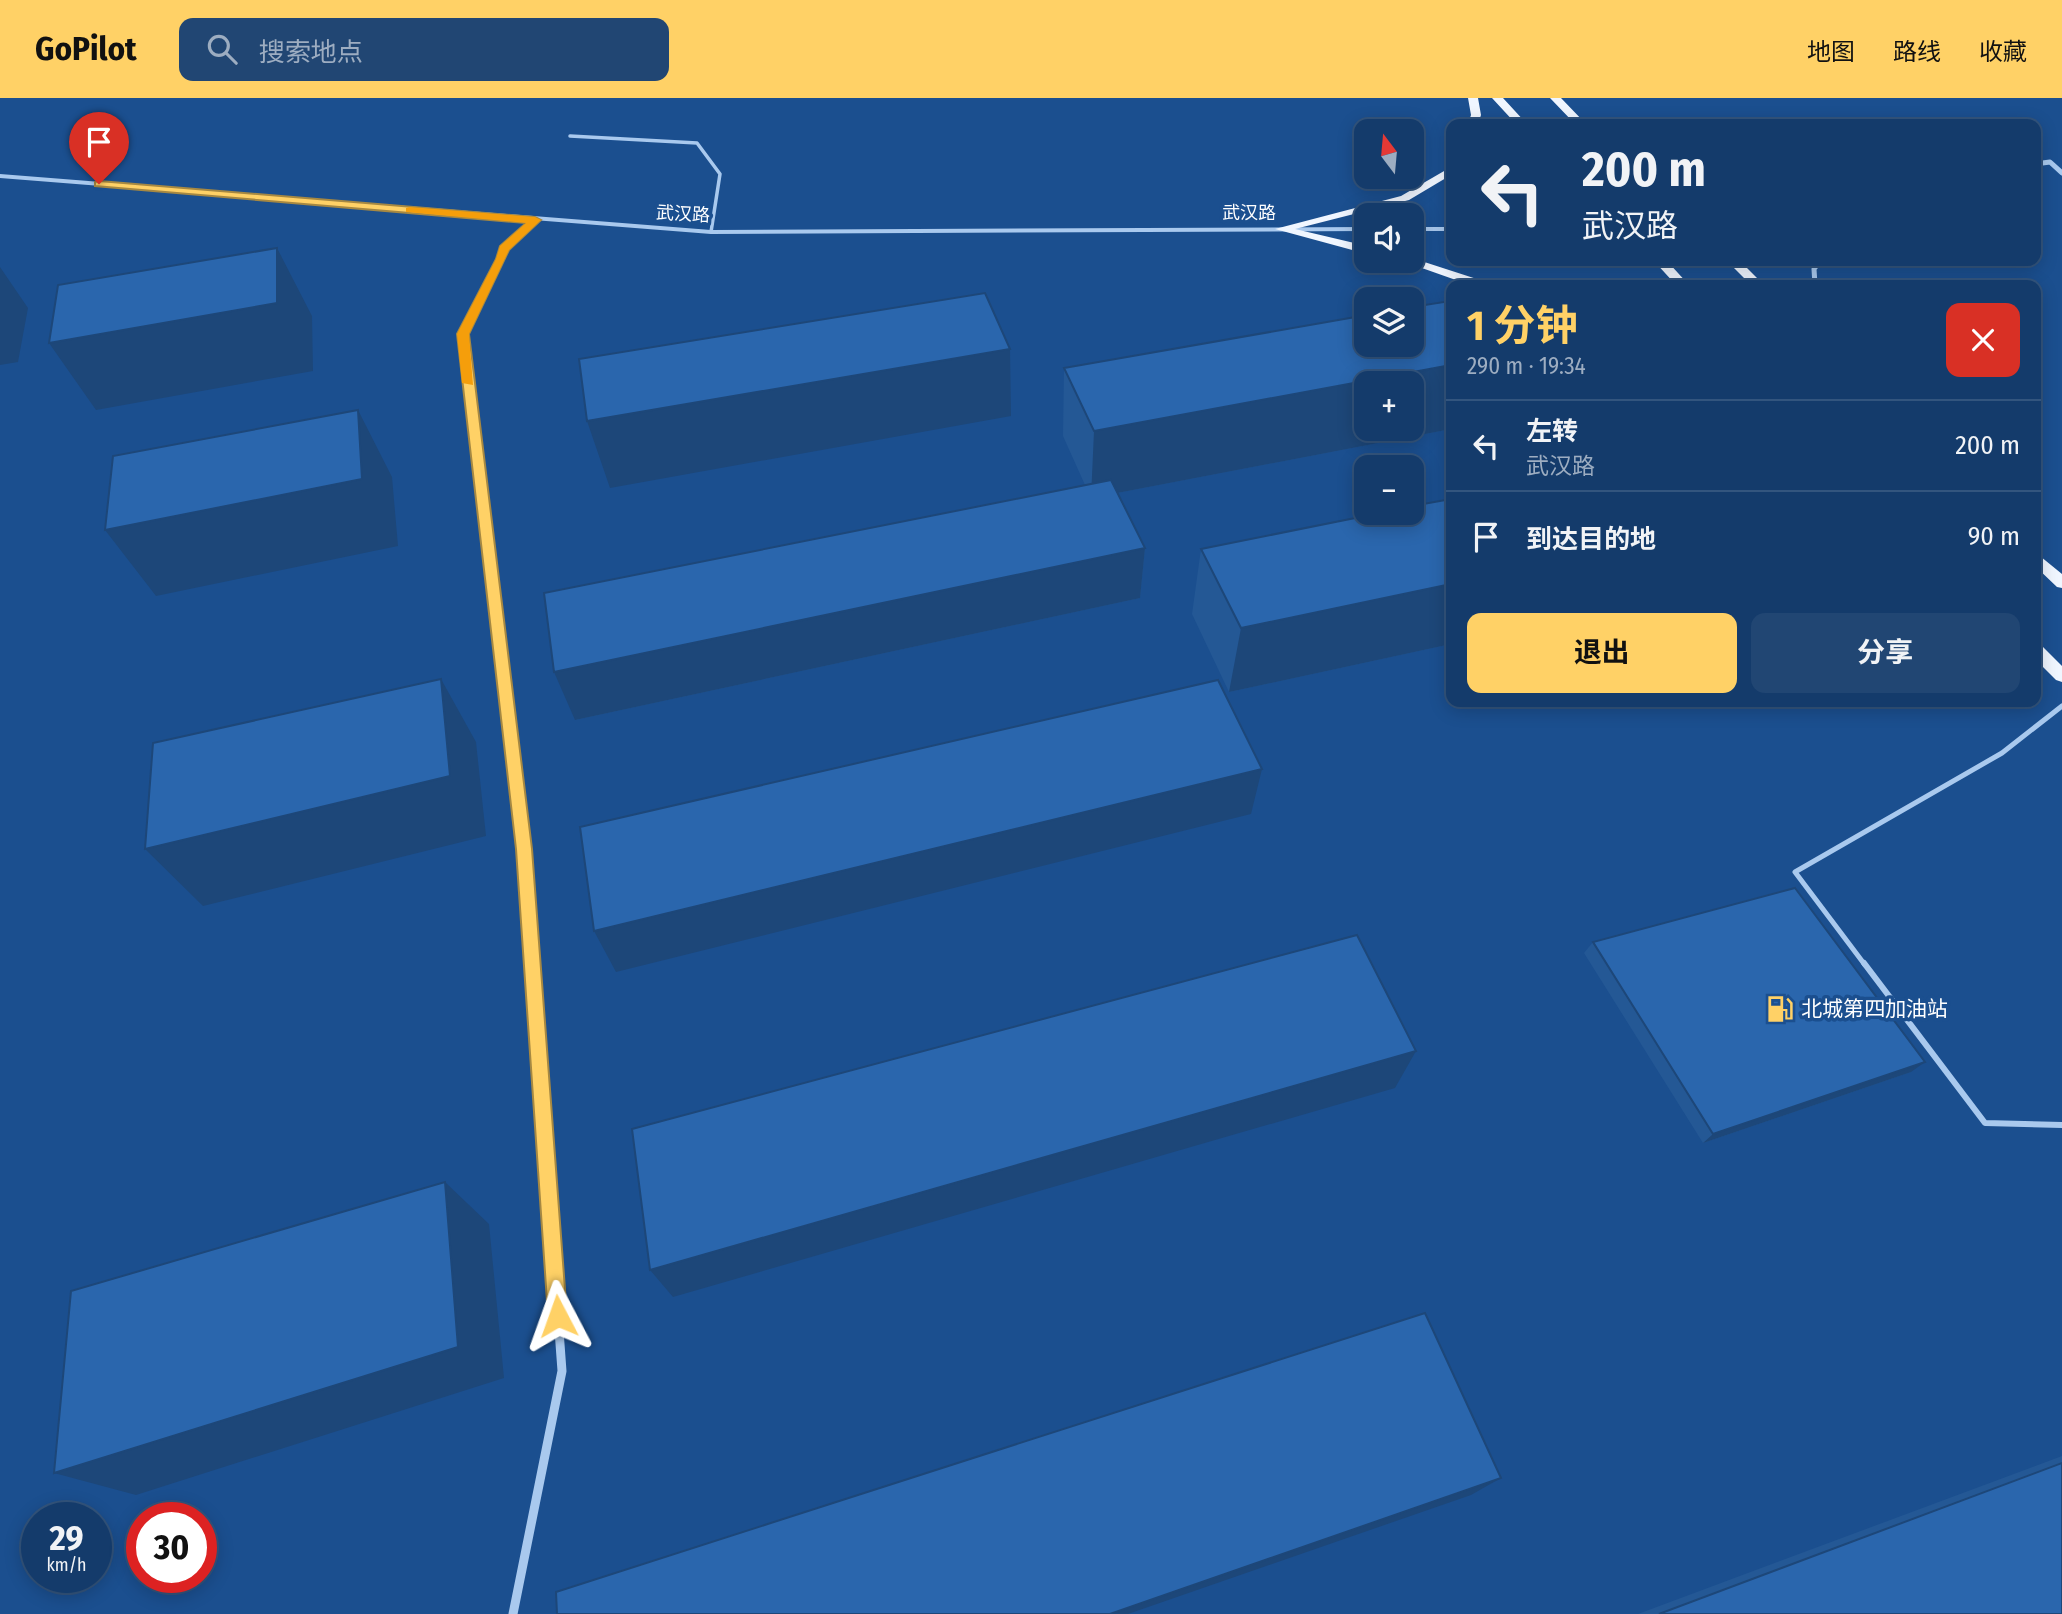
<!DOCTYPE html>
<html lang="zh">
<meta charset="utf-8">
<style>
body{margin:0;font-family:"Fira Sans Condensed","Noto Sans SC",sans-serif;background:#214673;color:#f1f3f6;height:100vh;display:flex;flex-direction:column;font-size:26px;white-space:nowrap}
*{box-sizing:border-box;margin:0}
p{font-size:23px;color:#9dadc1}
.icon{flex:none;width:38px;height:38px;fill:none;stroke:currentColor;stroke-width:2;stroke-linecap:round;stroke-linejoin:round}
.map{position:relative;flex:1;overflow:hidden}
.panel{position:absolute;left:1446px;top:182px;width:595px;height:427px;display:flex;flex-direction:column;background:#143b6b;border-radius:14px;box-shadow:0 4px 18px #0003,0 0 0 2px #33557e}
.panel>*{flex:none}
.hud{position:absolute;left:1446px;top:21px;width:595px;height:147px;border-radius:14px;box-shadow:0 4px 18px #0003,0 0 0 2px #33557e;background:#143b6b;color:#f1f3f6;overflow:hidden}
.needle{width:46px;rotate:344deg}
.buttons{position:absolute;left:1354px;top:21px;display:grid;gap:14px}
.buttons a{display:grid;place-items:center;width:70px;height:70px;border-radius:14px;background:#143b6b;box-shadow:0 4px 18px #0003,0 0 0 2px #33557e;font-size:35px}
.speed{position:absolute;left:21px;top:1404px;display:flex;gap:14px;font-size:35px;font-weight:700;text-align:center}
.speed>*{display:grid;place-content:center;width:91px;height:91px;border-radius:50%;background:#143b6b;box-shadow:0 4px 18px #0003,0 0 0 2px #33557e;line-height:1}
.speed small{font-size:18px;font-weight:400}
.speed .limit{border:10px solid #d22;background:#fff;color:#111}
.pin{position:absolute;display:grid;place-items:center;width:60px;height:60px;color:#fff;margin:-72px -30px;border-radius:50% 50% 50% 0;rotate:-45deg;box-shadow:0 0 7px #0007}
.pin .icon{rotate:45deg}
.me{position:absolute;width:77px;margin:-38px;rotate:356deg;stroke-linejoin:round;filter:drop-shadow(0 0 5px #0008)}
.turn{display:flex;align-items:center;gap:24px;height:147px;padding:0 21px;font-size:32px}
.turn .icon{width:91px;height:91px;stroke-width:2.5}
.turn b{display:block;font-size:49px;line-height:60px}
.round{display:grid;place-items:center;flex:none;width:74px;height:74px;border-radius:14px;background:#214673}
.head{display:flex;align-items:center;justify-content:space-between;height:119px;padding:0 21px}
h1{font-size:42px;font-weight:700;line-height:52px;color:#ffd166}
.button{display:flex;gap:14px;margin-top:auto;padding:14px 21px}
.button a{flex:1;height:80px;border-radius:14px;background:#ffd166;color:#111;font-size:28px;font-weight:700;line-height:80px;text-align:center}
.button a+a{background:#214673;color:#f1f3f6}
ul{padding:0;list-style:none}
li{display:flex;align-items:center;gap:21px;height:91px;padding:0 21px;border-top:2px solid #33557e}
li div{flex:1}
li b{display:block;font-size:26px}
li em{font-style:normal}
header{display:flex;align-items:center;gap:42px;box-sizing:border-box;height:98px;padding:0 35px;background:#ffd166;color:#111}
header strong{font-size:33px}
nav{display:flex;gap:38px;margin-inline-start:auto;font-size:24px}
.search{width:490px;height:63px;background:#214673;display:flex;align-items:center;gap:18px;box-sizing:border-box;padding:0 24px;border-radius:14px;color:#9dadc1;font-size:26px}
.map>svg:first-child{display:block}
</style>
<header>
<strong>GoPilot</strong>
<div class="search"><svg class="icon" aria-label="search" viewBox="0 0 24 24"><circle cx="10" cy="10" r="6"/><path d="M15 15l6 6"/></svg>搜索地点</div>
<nav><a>地图</a><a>路线</a><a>收藏</a></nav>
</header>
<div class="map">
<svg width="2062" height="1516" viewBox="0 0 2062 1516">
<rect width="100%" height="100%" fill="#1b4f8f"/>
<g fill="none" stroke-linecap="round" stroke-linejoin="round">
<!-- service-far2 -->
<path stroke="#a9c9ee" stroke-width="3.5" d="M 570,38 L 697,45 L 720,76 L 711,134"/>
<!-- service-far1 -->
<path stroke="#a9c9ee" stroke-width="5" d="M 1865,867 L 1795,774 L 2002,655 L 2062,608"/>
<!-- service -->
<path stroke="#a9c9ee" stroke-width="6" d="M 1864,865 L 1985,1025 L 2062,1027"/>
<!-- minor-far2 -->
<path stroke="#a9c9ee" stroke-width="5" d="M 2035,66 L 2050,64 L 2062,75
M 1815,187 L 1814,171 L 1820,163
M 479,374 L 463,236 L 501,161 L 503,150 L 535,122"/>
<!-- minor-far1 -->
<path stroke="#a9c9ee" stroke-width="6" d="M 479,373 L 524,751 L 532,867"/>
<!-- minor -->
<path stroke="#a9c9ee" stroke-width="9" d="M 513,1516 L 562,1273 L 532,865"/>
<!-- tertiary -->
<path fill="#a9c9ee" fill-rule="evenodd" d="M 0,76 L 711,132 L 1367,129 L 1367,133 L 711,136 L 0,80 Z
M 1412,129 L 1451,129 L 1451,133 L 1412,133 Z"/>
<!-- primary -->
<path fill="#f0f6ff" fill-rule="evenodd" d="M 1468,0 L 1478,0 L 1481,17 L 1478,26 L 1468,26 L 1471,17 Z
M 1492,0 L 1503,0 L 1527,26 L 1516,26 Z
M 1550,0 L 1561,0 L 1586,26 L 1575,26 Z
M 1451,69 L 1451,77 L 1409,102 L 1295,131 L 1367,148 L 1367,156 L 1275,131 L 1401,98 Z
M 1412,160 L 1486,184 L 1488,187 L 1470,187 L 1402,163 L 1412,163 Z
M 1654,163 L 1667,163 L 1689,187 L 1676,187 Z
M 1727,163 L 1740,163 L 1764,187 L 1751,187 Z
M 2035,454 L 2062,476 L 2062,490 L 2057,489 L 2035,468 Z
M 2035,545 L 2041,547 L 2062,568 L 2062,584 L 2056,582 L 2035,561 Z"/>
</g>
<!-- wall -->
<path fill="#245895" d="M 1451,204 L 1451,331 L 1117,395 L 1145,450 L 1140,500 L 575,622 L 1085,387 L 1063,338 L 1064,270 Z
M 1451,401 L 1451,546 L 1229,594 L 1192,516 L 1201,451 Z
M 1593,844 L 1911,974 L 1703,1045 L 1584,855 Z
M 2062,1358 L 2062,1516 L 1638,1516 Z"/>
<!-- shaded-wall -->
<path fill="#1d4779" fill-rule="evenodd" d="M 277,150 L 312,218 L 313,273 L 96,312 L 49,245 Z
M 0,169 L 28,210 L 18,264 L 0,267 Z
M 1010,251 L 1011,318 L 610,390 L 587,323 Z
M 1451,267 L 1451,331 L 1091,400 L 1094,333 ZM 1367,285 L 1412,285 L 1412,331 L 1367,331 Z
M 358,312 L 392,379 L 398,448 L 156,498 L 105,432 Z
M 1145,450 L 1140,500 L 575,622 L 554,574 Z
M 1451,486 L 1451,546 L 1229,594 L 1241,530 Z
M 441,581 L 476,644 L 486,738 L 203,808 L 145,751 Z
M 1262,671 L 1251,716 L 616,874 L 594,833 Z
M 1416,953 L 1395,990 L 673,1199 L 650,1172 Z
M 1925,964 L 1911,974 L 1703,1045 L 1713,1036 Z
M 445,1084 L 489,1126 L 504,1280 L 136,1397 L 54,1375 Z
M 1501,1380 L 1471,1397 L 1128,1516 L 1110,1516 Z"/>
<!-- building -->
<path fill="#2a66ad" stroke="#1d4779" stroke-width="2" d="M 277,150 L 277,205 L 49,245 L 58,187 Z
M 985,195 L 1010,251 L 587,323 L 579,261 Z
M 1450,203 L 1451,204 L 1451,267 L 1094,333 L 1064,270 L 1367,217 L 1367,247 L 1412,247 L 1412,209 Z
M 358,312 L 362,381 L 105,432 L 113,358 Z
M 1111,382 L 1145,450 L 554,574 L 544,495 Z
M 1451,401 L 1451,486 L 1241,530 L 1201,451 L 1380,415 L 1412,415 L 1412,408 Z
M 441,581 L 450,678 L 145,751 L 153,645 Z
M 1218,582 L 1262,671 L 594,833 L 580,729 Z
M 1795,790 L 1925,964 L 1713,1036 L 1593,844 Z
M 1357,837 L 1416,953 L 650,1172 L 632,1031 Z
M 445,1084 L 458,1249 L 54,1375 L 71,1193 Z
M 1425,1215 L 1501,1380 L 1110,1516 L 557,1516 L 556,1494 Z
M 2062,1365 L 2062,1516 L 1659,1516 Z"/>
<!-- route -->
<path fill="#ffd166" stroke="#a68842" stroke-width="2" d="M 99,83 L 535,119 L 541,122 L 509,152 L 469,236 L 532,751 L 567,1218 L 565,1225 L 558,1228 L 551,1225 L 548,1218 L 516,751 L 457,236 L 496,161 L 500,148 L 526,125 L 95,88 L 95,84 Z"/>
<!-- slow -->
<path fill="#f59e0b" d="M 410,109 L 535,119 L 541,122 L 509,152 L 469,236 L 473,287 L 462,285 L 457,236 L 496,161 L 500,148 L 526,125 L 406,114 L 406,110 Z"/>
<!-- icons -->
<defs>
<symbol id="fuel-bare" viewBox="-9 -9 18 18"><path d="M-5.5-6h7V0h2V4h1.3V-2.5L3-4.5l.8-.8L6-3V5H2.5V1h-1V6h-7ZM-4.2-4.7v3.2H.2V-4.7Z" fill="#ffd166" stroke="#1b4f8f" stroke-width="2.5" paint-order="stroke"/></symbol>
</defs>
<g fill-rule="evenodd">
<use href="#fuel-bare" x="1761" y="892" width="38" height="38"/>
</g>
<g text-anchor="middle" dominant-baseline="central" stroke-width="7" stroke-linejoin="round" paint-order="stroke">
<!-- far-street labels -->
<g font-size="18" fill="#fff" stroke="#1b4f8f">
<text x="1249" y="115">武汉路</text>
<text transform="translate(683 116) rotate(3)">武汉路</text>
</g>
<!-- poi labels -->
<g font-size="21" fill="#fff" stroke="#1b4f8f" text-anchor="start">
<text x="1801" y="911">北城第四加油站</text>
</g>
</g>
</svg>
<div class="buttons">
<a><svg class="needle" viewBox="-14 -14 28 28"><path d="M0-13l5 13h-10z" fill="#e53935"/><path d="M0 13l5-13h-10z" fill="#9dadc1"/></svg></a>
<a><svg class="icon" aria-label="sound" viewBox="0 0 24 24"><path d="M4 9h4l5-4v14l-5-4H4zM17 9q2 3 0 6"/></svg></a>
<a><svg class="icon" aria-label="layers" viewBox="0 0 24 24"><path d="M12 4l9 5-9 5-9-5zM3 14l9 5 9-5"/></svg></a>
<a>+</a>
<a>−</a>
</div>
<div class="speed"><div>29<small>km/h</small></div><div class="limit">30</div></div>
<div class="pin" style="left:99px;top:86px;background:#d93025"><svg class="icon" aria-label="arrive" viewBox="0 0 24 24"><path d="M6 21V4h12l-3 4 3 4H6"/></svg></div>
<svg class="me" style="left:558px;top:1218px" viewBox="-20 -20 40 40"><path d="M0-17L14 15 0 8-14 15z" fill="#ffd166" stroke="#fff" stroke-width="4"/></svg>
<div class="hud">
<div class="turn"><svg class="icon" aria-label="left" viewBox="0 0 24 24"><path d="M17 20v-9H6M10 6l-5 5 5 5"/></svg><div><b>200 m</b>武汉路</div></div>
</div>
<section class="panel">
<div class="head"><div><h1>1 分钟</h1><p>290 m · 19:34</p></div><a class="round" style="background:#d93025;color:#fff"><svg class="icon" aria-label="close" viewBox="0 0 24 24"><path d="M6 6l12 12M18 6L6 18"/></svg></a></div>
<ul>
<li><svg class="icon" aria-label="left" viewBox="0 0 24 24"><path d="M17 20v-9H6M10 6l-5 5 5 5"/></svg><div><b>左转</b><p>武汉路</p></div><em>200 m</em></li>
<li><svg class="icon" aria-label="arrive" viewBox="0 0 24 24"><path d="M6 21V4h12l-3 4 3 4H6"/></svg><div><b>到达目的地</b></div><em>90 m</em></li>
</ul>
<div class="button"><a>退出</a><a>分享</a></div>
</section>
</div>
